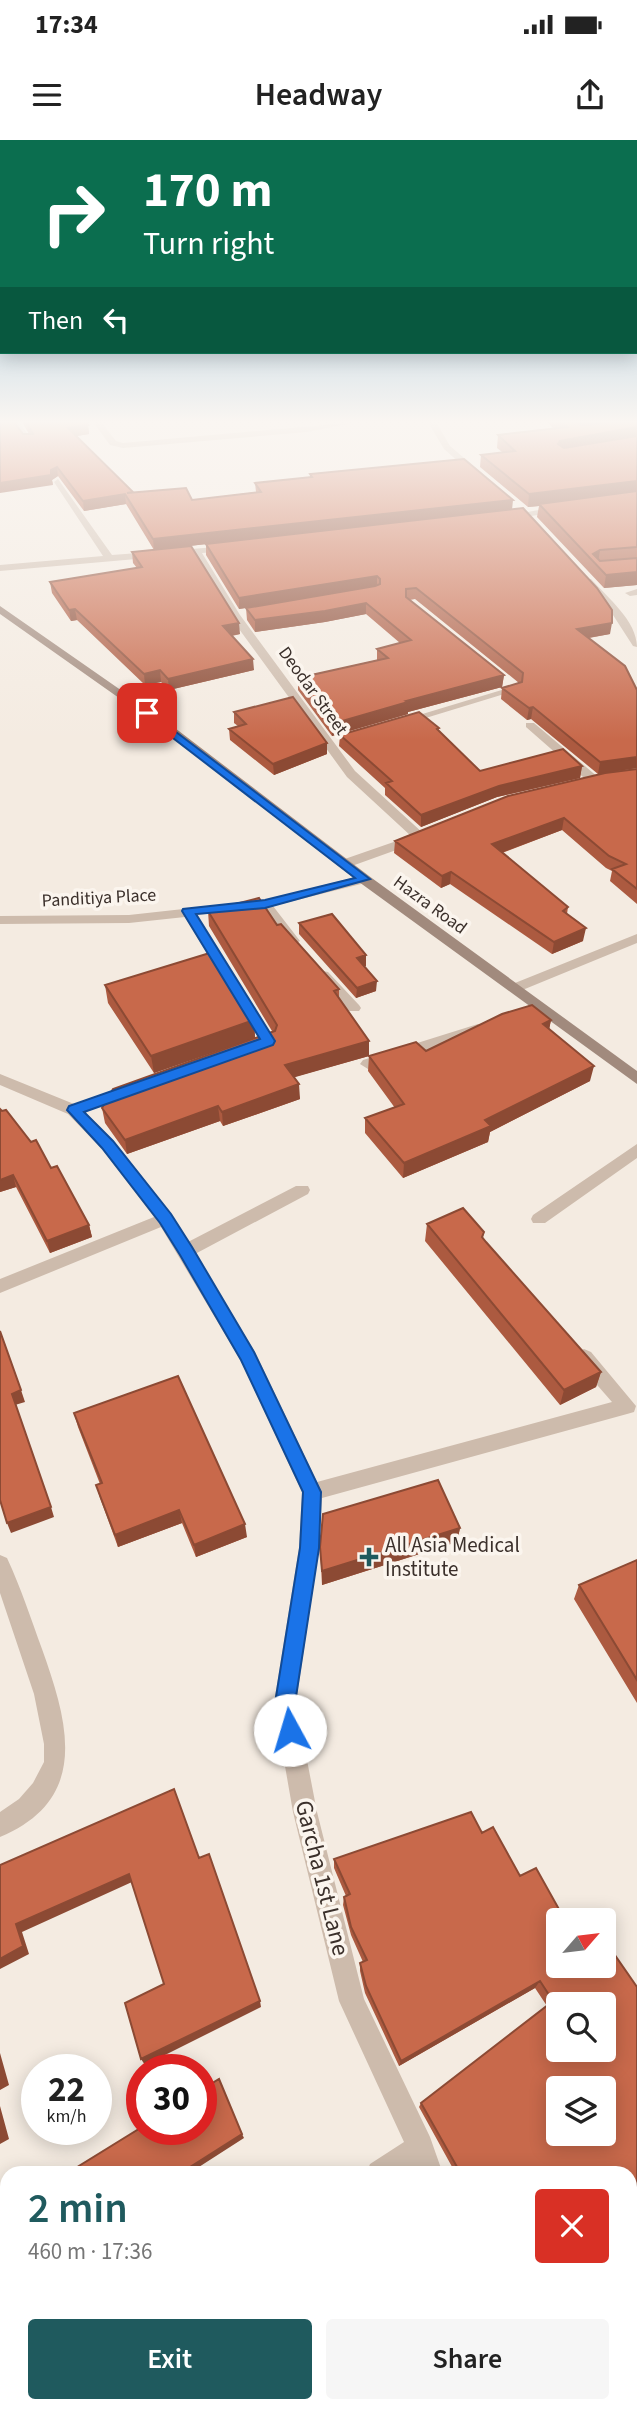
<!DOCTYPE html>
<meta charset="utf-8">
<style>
body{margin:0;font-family:"Source Sans 3",sans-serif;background:#f6f6f6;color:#222;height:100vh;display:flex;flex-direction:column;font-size:26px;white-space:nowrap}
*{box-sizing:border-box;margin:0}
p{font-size:23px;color:#767676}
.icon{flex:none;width:38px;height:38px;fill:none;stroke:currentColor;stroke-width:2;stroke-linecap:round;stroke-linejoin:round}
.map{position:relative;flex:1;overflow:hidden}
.panel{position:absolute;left:0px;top:2026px;width:637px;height:247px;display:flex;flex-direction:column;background:#fff;border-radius:21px 21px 0 0;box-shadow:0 4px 18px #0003}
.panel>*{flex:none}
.guide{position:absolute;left:0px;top:0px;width:637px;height:214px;box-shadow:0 4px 18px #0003;background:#0b6e4f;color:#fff;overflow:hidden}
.needle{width:46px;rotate:62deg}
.tools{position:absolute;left:546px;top:1768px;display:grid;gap:14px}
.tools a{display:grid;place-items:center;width:70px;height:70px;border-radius:7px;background:#fff;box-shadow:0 4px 18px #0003;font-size:35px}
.speed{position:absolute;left:21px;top:1914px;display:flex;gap:14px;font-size:35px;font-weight:700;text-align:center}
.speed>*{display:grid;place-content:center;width:91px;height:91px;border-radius:50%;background:#fff;box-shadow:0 4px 18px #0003;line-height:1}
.speed small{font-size:18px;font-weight:400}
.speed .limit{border:10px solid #d22;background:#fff;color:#111}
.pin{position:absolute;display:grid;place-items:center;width:60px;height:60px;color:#fff;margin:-30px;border-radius:14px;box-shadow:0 4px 10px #0006}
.me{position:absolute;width:77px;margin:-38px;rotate:354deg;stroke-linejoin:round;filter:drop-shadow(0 0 5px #0008)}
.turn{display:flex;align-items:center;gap:24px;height:147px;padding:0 28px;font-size:32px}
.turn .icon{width:91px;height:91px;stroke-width:2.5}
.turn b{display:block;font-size:49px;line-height:60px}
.then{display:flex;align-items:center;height:66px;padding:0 28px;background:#0003;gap:14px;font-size:26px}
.round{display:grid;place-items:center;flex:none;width:74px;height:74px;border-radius:7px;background:#f6f6f6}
.overview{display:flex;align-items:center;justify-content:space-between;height:119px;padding:0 28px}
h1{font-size:42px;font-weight:600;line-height:52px;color:#1f5a5e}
.primary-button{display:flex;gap:14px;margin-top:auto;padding:14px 28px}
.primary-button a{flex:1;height:80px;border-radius:7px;background:#1f5a5e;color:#fff;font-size:28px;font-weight:600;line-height:80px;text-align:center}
.primary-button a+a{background:#f6f6f6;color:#222}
.status{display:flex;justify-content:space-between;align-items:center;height:49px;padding:0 35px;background:#fff;direction:ltr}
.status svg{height:19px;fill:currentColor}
header{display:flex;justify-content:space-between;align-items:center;height:91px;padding:0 28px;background:#fff;font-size:32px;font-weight:600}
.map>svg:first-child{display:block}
</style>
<div class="status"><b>17:34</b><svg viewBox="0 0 49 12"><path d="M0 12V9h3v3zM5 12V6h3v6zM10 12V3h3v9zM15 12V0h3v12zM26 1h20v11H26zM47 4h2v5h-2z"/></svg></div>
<header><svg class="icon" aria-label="menu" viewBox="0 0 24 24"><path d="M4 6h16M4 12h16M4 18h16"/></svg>Headway<svg class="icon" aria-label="share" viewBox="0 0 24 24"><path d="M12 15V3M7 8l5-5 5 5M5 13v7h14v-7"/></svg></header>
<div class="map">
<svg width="637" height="2273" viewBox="0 0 637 2273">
<rect width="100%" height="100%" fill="#f4ebe1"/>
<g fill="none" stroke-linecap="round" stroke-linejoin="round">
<!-- minor -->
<path fill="#cdbbac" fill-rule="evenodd" d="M 11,282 L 19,282 L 33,302 L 27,302 Z
M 93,282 L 101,282 L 116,301 L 123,303 L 358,282 L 307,292 L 123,308 L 110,305 Z
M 428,282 L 436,282 L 450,306 L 483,334 L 483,338 L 477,338 L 444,309 Z
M 58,339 L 112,415 L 230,406 L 230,410 L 227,411 L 202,413 L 240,475 L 355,631 L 424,694 L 424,700 L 349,727 L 339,727 L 339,721 L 411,696 L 347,637 L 231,478 L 193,414 L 0,431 L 0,425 L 103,416 L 54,342 Z
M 561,366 L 564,367 L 564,371 L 505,380 L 500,377 Z
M 585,439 L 591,439 C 608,458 637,481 637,507 L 633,506 L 613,475 L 585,443 Z
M 637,449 L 637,455 L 630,456 L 625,453 Z
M 512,547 L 521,549 L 406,584 L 396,582 Z
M 526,583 L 534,583 L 599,638 L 599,644 L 591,644 L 526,587 Z
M 364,735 L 369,736 L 369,742 L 273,766 L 300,801 L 293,805 L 288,804 L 261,768 L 197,775 L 275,901 L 273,904 L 256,911 L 249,906 L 259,899 L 185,777 L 129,783 L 0,784 L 0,776 L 129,775 L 265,760 Z
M 637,794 L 637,803 L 520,851 L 515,853 L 508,848 L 510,845 Z
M 323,831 L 328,832 L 359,865 L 361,868 L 359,871 L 349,871 L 318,838 L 316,835 Z
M 478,884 L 485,889 L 483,892 L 368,929 L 360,924 L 363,920 Z
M 0,934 L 74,964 L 125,946 L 135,946 L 138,950 L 135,954 L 85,972 C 124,1011 159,1055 188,1102 L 296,1046 L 308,1046 L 310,1050 L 308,1054 L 195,1114 L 255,1212 L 317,1342 L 612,1262 L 577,1222 L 575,1217 L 577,1212 L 584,1209 L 591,1212 L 636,1266 L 634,1272 L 627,1274 L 322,1358 L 319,1408 L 296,1563 L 317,1672 L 364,1859 L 430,1997 L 443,2034 L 415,2034 L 413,2028 L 405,2034 L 366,2034 L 370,2024 L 404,2002 L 339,1861 L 293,1672 L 274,1563 L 299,1408 L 302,1352 L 241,1221 L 161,1087 L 0,1153 L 0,1139 L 154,1077 L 102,1009 L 68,974 L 0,945 Z
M 637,1004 L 637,1018 L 545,1083 L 533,1083 L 531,1079 L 533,1075 Z
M 0,1415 L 7,1418 C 21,1448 31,1479 42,1509 C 68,1582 91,1659 0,1697 L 0,1672 L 19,1659 L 33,1643 L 44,1622 L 44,1604 L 34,1554 L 0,1453 Z
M 11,2266 L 48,2266 L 45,2273 L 8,2273 Z
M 497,2266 L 527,2266 L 529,2273 L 499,2273 Z"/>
<!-- secondary -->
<path fill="#a18a7d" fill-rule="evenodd" d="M 0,466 L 171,585 L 369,736 L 637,931 L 637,944 L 359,742 L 163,589 L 0,474 Z"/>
</g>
<!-- wall -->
<path fill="#ac5a40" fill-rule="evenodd" d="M 22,282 L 86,282 L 88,285 L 89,294 L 77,296 L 133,352 L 192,360 L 256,352 L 255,343 L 310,337 L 310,334 L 512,369 L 610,494 L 589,498 L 637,550 L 637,628 L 598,634 L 531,579 L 527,580 L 501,559 L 502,548 L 519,543 L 415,459 L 410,460 L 504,535 L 502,547 L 408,572 L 408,574 L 332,596 L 298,550 L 298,538 L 377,520 L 377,509 L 400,503 L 366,474 L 325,482 L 255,492 L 247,480 L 246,468 L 278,463 L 239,469 L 206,415 L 206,404 L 311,392 L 154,410 L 126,364 L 84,371 L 58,336 L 52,340 L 53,345 L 23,294 L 29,294 Z
M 547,282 L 637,282 L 637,445 L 604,448 L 537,377 L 539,366 L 528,367 L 480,327 L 481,315 L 502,312 L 497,308 L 498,295 L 554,289 Z
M 132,412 L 240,494 L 232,496 L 254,530 L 169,550 L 161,542 L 145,545 L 77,480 L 71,481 L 52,453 L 50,442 L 137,428 L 133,423 Z
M 234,572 L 327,614 L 274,635 L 230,600 L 229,589 L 238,586 L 234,583 Z
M 439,588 L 439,591 L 480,631 L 582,626 L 580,638 L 497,657 L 421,687 L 385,655 L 385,648 L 339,606 L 340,595 Z
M 637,629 L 637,764 L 610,741 L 612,731 L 606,728 L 562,690 L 502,713 L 568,767 L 567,774 L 583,801 L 552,814 L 450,744 L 441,748 L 394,713 L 395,701 Z
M 208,771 L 277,785 L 339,849 L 339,858 L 369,916 L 294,937 L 300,959 L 223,986 L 220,981 L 127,1014 L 105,983 L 102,968 L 272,891 L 209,786 Z
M 299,783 L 366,815 L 366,826 L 364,826 L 376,851 L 356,858 L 299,794 Z
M 105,845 L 254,880 L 255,898 L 154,933 L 108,863 Z
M 551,880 L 549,889 L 590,941 L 490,992 L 488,1002 L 403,1038 L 365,993 L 365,978 L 395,968 L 368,931 L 369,916 L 426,911 Z
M 0,969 L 51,1028 L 89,1085 L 92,1097 L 50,1113 L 16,1047 L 0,1052 Z
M 427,1084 L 484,1092 L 483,1098 L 486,1102 L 601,1232 L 596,1247 L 560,1265 L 425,1101 Z
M 74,1273 L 247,1397 L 196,1417 L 182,1383 L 118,1407 L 100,1358 L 96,1345 L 100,1344 L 78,1287 Z
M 460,1388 L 457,1402 L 322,1445 L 320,1407 Z
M 637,1420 L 637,1563 L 574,1459 L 579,1445 Z
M 471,1672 L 482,1693 L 493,1687 L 520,1736 L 536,1728 L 565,1780 L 558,1780 L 558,1825 L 590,1825 L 591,1827 L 593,1825 L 604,1825 L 604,1817 L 612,1811 L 637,1847 L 637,2273 L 562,2273 L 559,2266 L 630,2266 L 630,2034 L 456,2034 L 419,1967 L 421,1963 L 547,1866 L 535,1848 L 399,1926 L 365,1853 L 360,1831 L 360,1823 L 363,1822 L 351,1795 L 343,1765 L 344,1757 L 346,1756 L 334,1728 L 334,1719 ZM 558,1864 L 604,1864 L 604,1909 L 558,1909 ZM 558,1948 L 604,1948 L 604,1993 L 558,1993 Z"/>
<!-- shaded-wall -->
<path fill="#8c4a34" d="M 575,282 L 637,282 L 576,290 Z
M 88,285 L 89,294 L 70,297 L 68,288 Z
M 637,287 L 637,297 L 559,313 L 558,304 L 560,301 Z
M 57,327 L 58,336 L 52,340 L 53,345 L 0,353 L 0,343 Z
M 637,341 L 637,353 L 539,364 L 539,366 L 528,367 L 529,354 Z
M 125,354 L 126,364 L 84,371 L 83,361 Z
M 513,360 L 512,370 L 154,410 L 153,399 Z
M 600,410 L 598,423 L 593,414 Z
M 637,432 L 637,445 L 604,448 L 606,435 Z
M 377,436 L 377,447 L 239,469 L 239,458 Z
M 366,463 L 366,474 L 325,482 L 255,492 L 255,480 Z
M 75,469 L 77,480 L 71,481 L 69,470 Z
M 239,483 L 240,494 L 223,497 L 223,486 Z
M 612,483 L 610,494 L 576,500 L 577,489 Z
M 253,519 L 254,530 L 169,550 L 168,539 Z
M 160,530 L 161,542 L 145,545 L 144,534 Z
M 504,535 L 502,547 L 408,572 L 408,574 L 332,596 L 332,584 L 406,561 Z
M 533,567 L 531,579 L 527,580 L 529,568 Z
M 327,603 L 327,614 L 274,635 L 273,624 Z
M 637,617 L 637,628 L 598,634 L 600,622 Z
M 582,626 L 580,638 L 497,657 L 421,687 L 421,675 L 499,646 Z
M 564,678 L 562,690 L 490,717 L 492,704 Z
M 451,732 L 450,744 L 441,748 L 442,736 Z
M 586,788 L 583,801 L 552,814 L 554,802 Z
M 366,815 L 366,826 L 356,829 L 357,818 Z
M 377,841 L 376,851 L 356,858 L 357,848 Z
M 254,880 L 255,898 L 154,933 L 151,916 Z
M 551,880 L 548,895 L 543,884 Z
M 369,901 L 369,916 L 285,940 L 285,925 Z
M 594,926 L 590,941 L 490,992 L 488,1002 L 403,1038 L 404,1023 L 485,980 Z
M 299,944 L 300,959 L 223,986 L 222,972 Z
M 218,966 L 220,981 L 127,1014 L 125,1000 Z
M 13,1035 L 16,1047 L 0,1052 L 0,1040 Z
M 89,1085 L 92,1097 L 50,1113 L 47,1101 Z
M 601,1232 L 596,1247 L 560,1265 L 564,1250 Z
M 21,1250 L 25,1262 L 15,1265 L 12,1254 Z
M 51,1367 L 54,1377 L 11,1393 L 7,1383 Z
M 179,1370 L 182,1383 L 118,1407 L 115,1395 Z
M 245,1384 L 247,1397 L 196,1417 L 194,1405 Z
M 460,1388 L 457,1402 L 322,1445 L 322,1431 Z
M 129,1734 L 132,1742 L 22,1792 L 29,1814 L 0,1829 L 0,1819 L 16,1784 Z
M 540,1841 L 535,1848 L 399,1926 L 401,1921 Z
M 260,1861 L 261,1867 L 145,1925 L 141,1919 Z
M 0,1913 L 9,1945 L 0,1950 Z
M 0,1966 L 9,1999 L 0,2004 Z
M 242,1994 L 244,1998 L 188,2034 L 179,2034 Z
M 7,2143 L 7,2149 L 0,2153 L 0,2147 Z"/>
<!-- building -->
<path fill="#c8694b" stroke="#8c4a34" stroke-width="2" fill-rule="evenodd" d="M 0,282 L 14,282 L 23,294 L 33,294 L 26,282 L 86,282 L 88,285 L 68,288 L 133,352 L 127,353 L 186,348 L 192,360 L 261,352 L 255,343 L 312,337 L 310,334 L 464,319 L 513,360 L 153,399 L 125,354 L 83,361 L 57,327 L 51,330 L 51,335 L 0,343 Z
M 561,282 L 576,282 L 581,285 L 611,282 L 637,282 L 637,287 L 560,301 L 558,304 L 564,308 L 637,296 L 637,341 L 529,354 L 481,315 L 515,311 L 498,295 L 567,287 Z
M 637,351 L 637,407 L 600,410 L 593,414 L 600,421 L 637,418 L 637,432 L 606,435 L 539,364 Z
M 523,368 L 597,448 L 612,470 L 612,483 L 577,489 L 625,526 L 637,550 L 637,617 L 600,622 L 533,567 L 529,568 L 502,548 L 522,542 L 523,533 L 416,448 L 406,449 L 406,457 L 504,535 L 406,561 L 408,562 L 332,584 L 298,538 L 388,518 L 377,509 L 411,500 L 366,463 L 325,471 L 255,480 L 246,468 L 375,446 L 380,444 L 380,439 L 377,436 L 239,458 L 206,404 Z
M 191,406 L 239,483 L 223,486 L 253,519 L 168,539 L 160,530 L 144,534 L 75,469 L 69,470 L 50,442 L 142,427 L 132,412 Z
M 293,557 L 327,603 L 273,624 L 229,589 L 246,584 L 234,572 Z
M 419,572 L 439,588 L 437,589 L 480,631 L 563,609 L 582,626 L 499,646 L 421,675 L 386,643 L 392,641 L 340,595 Z
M 637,629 L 637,749 L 612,729 L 626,724 L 609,716 L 564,678 L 492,704 L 568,767 L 563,771 L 586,788 L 554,802 L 451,732 L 442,736 L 395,701 L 508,656 L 605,633 Z
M 259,758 L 277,785 L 281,784 L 339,849 L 334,851 L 369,901 L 285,925 L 299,944 L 222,972 L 218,966 L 125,1000 L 102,968 L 113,949 L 275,891 L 277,885 L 208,771 Z
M 332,774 L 366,815 L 357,818 L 377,841 L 357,848 L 299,783 Z
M 213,812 L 254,880 L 151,916 L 105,845 Z
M 532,865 L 551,880 L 543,884 L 594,926 L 485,980 L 491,986 L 404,1023 L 365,978 L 404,964 L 369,916 L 416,902 L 426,911 L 502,874 Z
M 0,969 L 2,971 L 6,970 L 31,1002 L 36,1000 L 51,1028 L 57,1026 L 89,1085 L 47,1101 L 13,1035 L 0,1040 Z
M 463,1068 L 484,1092 L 482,1097 L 486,1102 L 601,1232 L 564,1250 L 427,1084 Z
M 0,1191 L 21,1250 L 12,1254 L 51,1367 L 7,1383 L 0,1360 Z
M 178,1236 L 245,1384 L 194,1405 L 179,1370 L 115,1395 L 96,1345 L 102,1343 L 74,1273 Z
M 438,1340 L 460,1388 L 322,1431 L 320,1407 L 323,1374 Z
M 637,1420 L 637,1540 L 579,1445 Z
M 174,1649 L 199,1718 L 209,1714 L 260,1861 L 141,1919 L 125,1863 L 164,1844 L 129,1734 L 16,1784 L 23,1806 L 0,1819 L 0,1725 Z
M 471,1672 L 482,1693 L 493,1687 L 520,1736 L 536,1728 L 565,1780 L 558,1780 L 558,1825 L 590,1825 L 591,1827 L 593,1825 L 604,1825 L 604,1817 L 612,1811 L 637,1847 L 637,2273 L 567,2273 L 564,2266 L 630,2266 L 630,2034 L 461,2034 L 421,1963 L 553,1861 L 540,1841 L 401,1921 L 366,1846 L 360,1823 L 367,1820 L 351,1787 L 344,1757 L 350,1754 L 334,1719 ZM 558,1864 L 604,1864 L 604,1909 L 558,1909 ZM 558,1948 L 604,1948 L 604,1993 L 558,1993 Z
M 219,1939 L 242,1994 L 179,2034 L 66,2034 L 142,1987 L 142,1990 L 201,1990 L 201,1950 Z
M 7,2070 L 7,2143 L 0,2147 L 0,2074 Z
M 243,2266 L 290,2266 L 293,2273 L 233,2273 Z"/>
<!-- sky -->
<linearGradient id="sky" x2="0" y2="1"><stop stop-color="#7eb2d2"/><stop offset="0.47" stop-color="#faf6f2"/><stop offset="1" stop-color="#faf6f2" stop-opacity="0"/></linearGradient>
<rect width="637" height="600" fill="url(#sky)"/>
<!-- route -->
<path fill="#1a73e8" stroke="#114b97" stroke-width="2" d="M 147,570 L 370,739 L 265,768 L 196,774 L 275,901 L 273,905 L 84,972 L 113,1001 L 171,1074 L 192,1107 L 254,1212 L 321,1352 L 319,1408 L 295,1563 L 300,1590 L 297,1597 L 290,1600 L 283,1597 L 275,1563 L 300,1408 L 303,1352 L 241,1220 L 180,1115 L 160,1083 L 102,1008 L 67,970 L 69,966 L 260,899 L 182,771 L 183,769 L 265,760 L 355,738 L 143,575 L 143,571 Z"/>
<!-- markers -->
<path fill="#1f5a5e" stroke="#fbf5ee" stroke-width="2.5" d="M365.5 1406.5h7v7h7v7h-7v7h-7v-7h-7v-7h7z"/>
<g text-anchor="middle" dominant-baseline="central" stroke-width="7" stroke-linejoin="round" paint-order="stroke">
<!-- far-street labels -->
<g font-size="18" fill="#3b302b" stroke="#fbf5ee">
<text transform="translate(313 551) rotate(54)">Deodar Street</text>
<text transform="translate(99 758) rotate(-3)">Panditiya Place</text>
<text transform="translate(430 765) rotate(36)">Hazra Road</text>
</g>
<!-- poi labels -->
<g font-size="21" fill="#3b302b" stroke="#fbf5ee" text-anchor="start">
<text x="385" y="1405">All Asia Medical<tspan x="385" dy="24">Institute</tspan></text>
</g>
<!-- near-street labels -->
<g font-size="24" fill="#3b302b" stroke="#fbf5ee">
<text transform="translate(322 1738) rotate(76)">Garcha 1st Lane</text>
</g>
</g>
</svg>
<div class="tools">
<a><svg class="needle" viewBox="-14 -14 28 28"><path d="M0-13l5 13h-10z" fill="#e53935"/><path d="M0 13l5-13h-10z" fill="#767676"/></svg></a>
<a><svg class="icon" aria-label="search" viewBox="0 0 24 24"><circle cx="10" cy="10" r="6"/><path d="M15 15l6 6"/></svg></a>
<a><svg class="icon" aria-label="layers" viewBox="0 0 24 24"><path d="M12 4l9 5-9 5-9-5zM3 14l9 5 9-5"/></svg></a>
</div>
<div class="speed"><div>22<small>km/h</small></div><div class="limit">30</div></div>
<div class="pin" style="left:147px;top:573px;background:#d93025"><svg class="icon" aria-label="arrive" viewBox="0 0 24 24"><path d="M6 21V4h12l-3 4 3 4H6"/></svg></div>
<svg class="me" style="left:290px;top:1590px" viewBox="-20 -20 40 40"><circle r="19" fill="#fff"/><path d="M0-13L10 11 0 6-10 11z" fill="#1a73e8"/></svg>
<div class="guide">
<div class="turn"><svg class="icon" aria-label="right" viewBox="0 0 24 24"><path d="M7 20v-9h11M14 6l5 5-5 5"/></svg><div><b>170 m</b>Turn right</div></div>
<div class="then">Then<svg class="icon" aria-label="left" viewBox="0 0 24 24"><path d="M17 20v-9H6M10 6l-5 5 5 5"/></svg></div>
</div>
<section class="panel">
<div class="overview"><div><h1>2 min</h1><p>460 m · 17:36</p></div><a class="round" style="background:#d93025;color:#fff"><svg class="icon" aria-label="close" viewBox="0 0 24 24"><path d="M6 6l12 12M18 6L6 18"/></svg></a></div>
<div class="primary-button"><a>Exit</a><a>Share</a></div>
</section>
</div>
